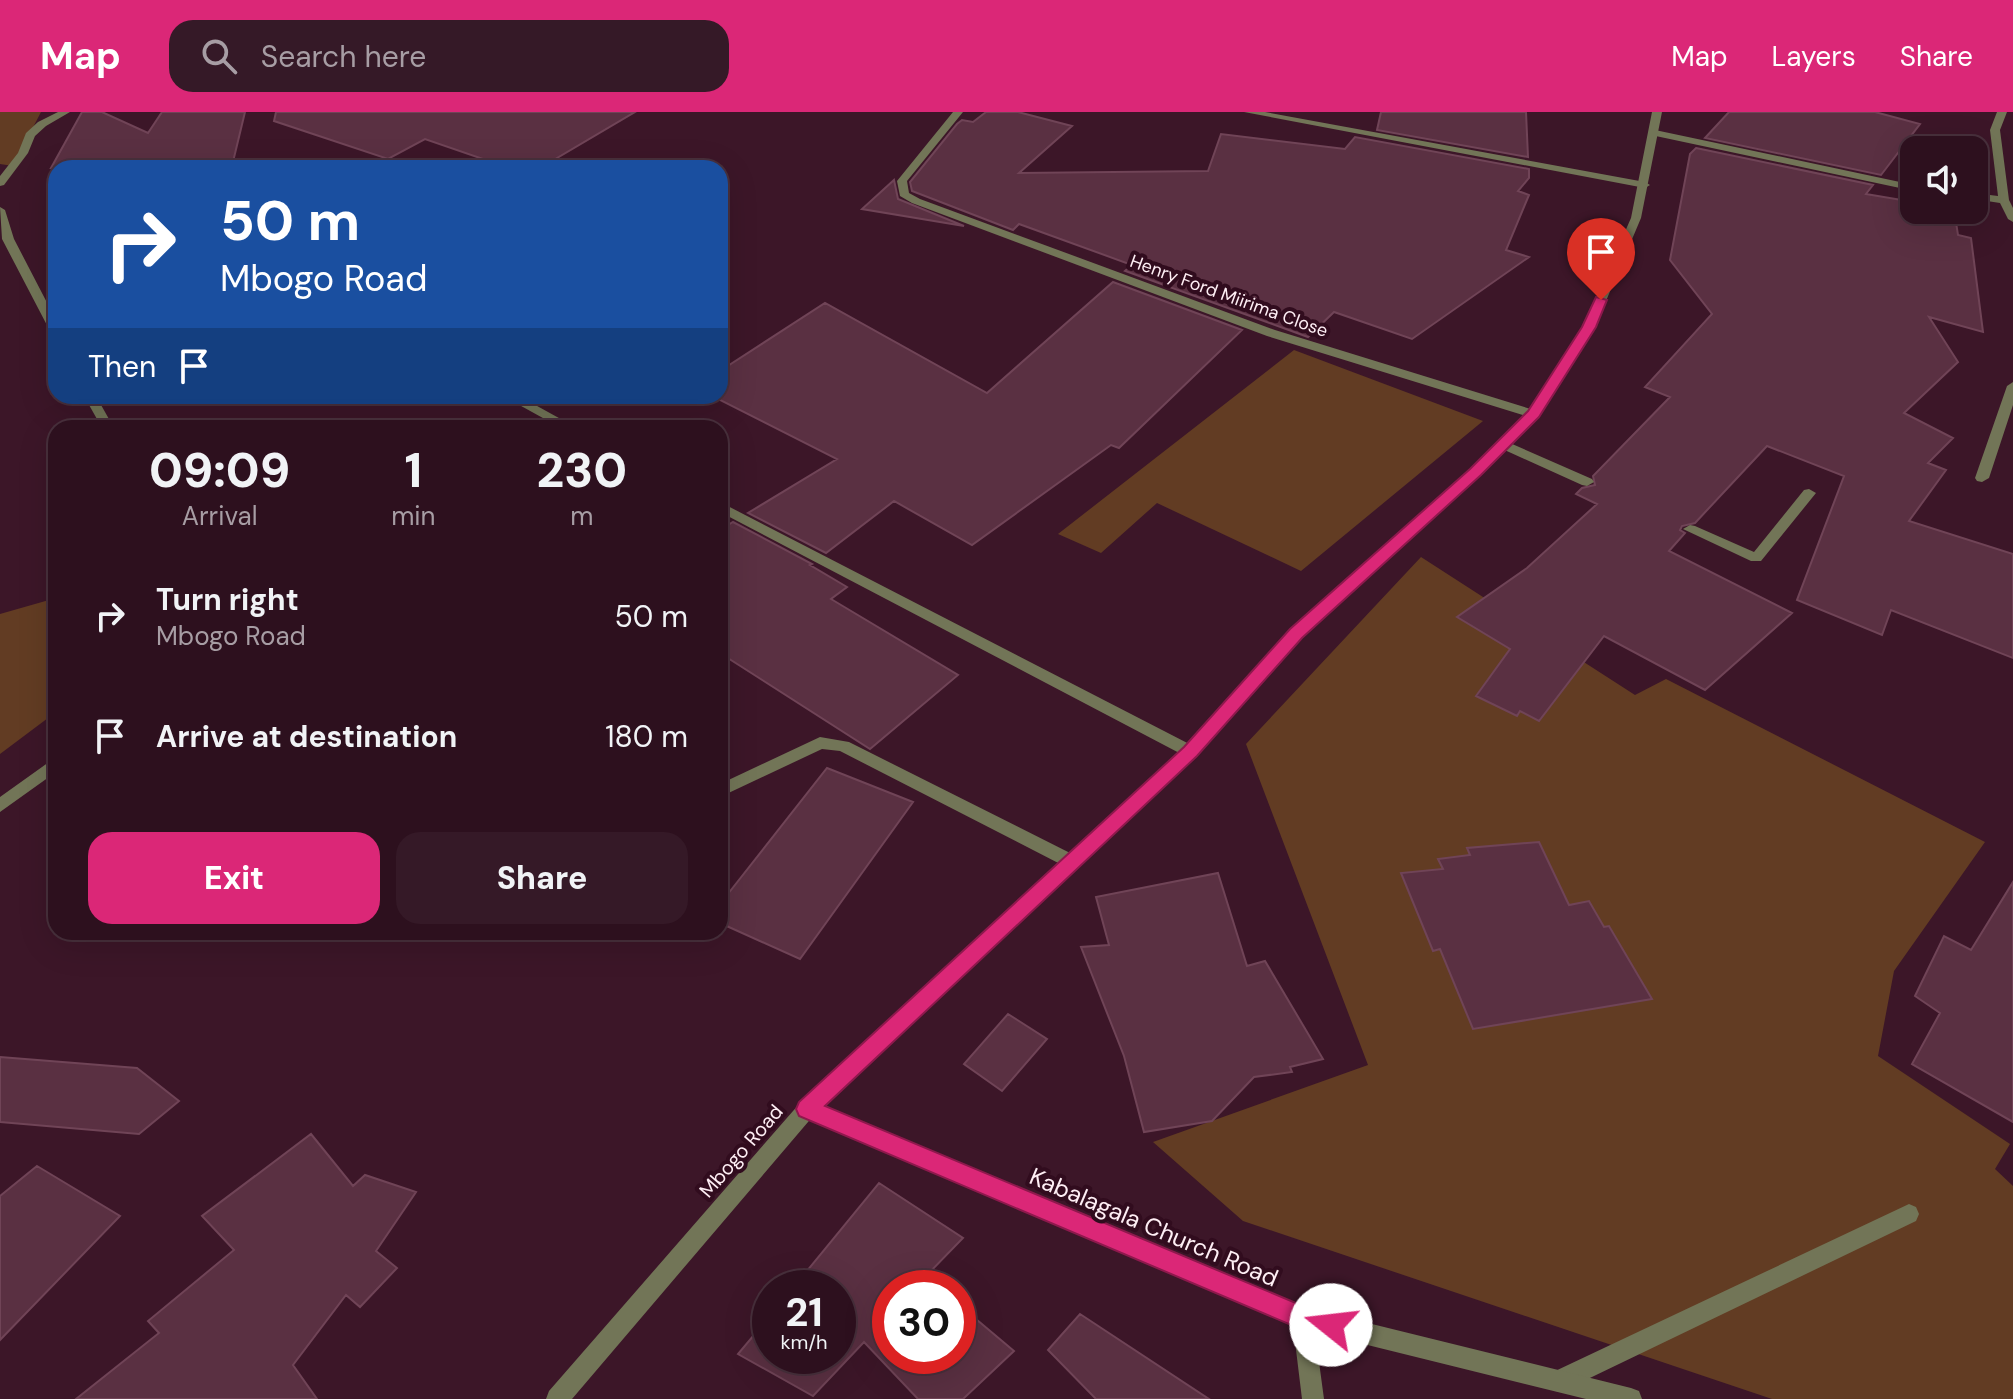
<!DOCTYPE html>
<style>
body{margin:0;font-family:"DM Sans",sans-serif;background:#351927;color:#f1f3f6;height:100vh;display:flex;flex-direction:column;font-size:30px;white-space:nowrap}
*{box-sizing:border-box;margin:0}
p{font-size:26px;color:#a79da4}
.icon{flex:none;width:44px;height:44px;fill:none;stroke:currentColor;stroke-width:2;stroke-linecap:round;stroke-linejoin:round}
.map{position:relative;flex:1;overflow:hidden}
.sheet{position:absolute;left:48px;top:308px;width:680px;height:520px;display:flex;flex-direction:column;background:#2d101e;border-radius:24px;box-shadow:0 8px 32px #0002,0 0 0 2px #48303c}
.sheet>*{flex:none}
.hud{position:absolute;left:48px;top:48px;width:680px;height:244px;border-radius:24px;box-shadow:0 8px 32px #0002,0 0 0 2px #48303c;background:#1a4fa0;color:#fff;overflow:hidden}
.tools{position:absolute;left:1900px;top:24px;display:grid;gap:16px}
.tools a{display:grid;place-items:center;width:88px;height:88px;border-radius:16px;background:#2d101e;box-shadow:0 8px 32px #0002,0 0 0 2px #48303c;font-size:40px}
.speed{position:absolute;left:752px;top:1158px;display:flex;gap:16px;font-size:40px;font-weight:700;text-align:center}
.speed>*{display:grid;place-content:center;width:104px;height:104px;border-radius:50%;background:#2d101e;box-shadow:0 8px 32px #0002,0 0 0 2px #48303c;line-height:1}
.speed small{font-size:20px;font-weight:400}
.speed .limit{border:12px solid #d22;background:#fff;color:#111}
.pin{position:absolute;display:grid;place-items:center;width:68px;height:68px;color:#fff;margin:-82px -34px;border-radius:50% 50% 50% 0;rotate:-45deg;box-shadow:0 0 8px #0007}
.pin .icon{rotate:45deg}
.me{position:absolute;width:88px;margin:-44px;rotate:286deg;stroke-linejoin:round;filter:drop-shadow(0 0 6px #0008)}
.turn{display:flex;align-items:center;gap:28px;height:168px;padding:0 40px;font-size:36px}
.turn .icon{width:104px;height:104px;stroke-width:2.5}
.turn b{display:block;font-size:56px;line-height:68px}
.then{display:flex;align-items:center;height:76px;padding:0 40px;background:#0003;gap:16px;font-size:30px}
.eta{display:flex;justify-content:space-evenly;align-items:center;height:136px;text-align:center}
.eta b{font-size:48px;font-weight:800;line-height:56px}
.primary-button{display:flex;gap:16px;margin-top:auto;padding:16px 40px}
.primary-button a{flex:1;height:92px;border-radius:24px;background:#db2777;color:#fff;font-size:32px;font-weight:800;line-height:92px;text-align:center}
.primary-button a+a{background:#351927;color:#f1f3f6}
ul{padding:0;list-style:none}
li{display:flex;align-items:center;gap:24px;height:120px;padding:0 40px}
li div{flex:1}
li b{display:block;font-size:30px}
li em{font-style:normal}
header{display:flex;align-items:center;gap:48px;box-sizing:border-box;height:112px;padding:0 40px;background:#db2777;color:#fff}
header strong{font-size:38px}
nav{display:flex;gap:44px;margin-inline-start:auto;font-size:28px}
.search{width:560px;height:72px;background:#351927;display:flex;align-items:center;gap:20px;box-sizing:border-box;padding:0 28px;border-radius:24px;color:#a79da4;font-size:30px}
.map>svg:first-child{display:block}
</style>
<header>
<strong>Map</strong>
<div class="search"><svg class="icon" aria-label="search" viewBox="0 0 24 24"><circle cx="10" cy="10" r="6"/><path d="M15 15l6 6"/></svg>Search here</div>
<nav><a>Map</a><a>Layers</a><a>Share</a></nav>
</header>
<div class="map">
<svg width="2013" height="1287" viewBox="0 0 2013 1287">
<rect width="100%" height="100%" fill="#3c1628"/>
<!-- green -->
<path fill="#623c23" d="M 0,0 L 41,0 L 13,54 L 0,52 Z
M 1294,238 L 1483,309 L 1301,459 L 1157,391 L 1101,441 L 1058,422 Z
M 1421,445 L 1635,583 L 1666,567 L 1985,730 L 1894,859 L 1878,944 L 2010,1032 L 1995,1057 L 2013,1074 L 2013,1287 L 1772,1287 L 1243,1109 L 1153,1030 L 1368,953 L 1246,632 Z
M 56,486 L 56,600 L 0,642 L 0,502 Z"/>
<!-- building -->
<path fill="#5a3042" stroke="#704457" stroke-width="2" d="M 82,0 L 102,0 L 148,21 L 162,0 L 245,0 L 232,54 L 51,56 Z
M 276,0 L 635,0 L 540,56 L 509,56 L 425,27 L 388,47 L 274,9 Z
M 986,0 L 1018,0 L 1072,14 L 1019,61 L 1208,59 L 1221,22 L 1345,37 L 1355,25 L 1529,57 L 1529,66 L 1518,79 L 1529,83 L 1506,138 L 1529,145 L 1412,227 L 1334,200 L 1308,225 L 1125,159 L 1132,153 L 1019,112 L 1013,118 L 912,79 L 910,70 L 957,12 L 962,8 L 973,10 Z
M 1381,0 L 1526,0 L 1528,45 L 1377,18 Z
M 1729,0 L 1875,0 L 1920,12 L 1881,63 L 1705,26 Z
M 1696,36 L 1873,73 L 1866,82 L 1914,90 L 1914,98 L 1954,98 L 1958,123 L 1971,126 L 1983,220 L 1929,205 L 1958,250 L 1904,301 L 1953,326 L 1928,351 L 1946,358 L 1909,409 L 2013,442 L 2013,546 L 1891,498 L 1882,523 L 1797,488 L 1844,364 L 1767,334 L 1695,411 L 1682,414 L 1680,418 L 1685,421 L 1669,439 L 1792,501 L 1705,578 L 1604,524 L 1539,609 L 1520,599 L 1517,604 L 1476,584 L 1510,537 L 1457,505 L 1527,456 L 1597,392 L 1576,382 L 1582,376 L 1595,373 L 1593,364 L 1670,285 L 1645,275 L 1712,202 L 1670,148 L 1690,42 Z
M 894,68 L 898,87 L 964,114 L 862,97 Z
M 1113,170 L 1242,218 L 1119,336 L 1111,333 L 972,433 L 894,389 L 826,441 L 748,401 L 837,347 L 720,288 L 720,259 L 825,191 L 987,281 Z
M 733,410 L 812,452 L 810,453 L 847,475 L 831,487 L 958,563 L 870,637 L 720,541 L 720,418 Z
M 827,656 L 913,690 L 800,847 L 720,811 L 720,792 Z
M 1539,730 L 1569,793 L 1589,789 L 1604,815 L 1609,814 L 1652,887 L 1473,917 L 1440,837 L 1433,839 L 1401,761 L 1443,757 L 1438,747 L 1470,743 L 1467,736 Z
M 1218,761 L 1247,854 L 1265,849 L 1323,947 L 1290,955 L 1292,960 L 1254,965 L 1212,1009 L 1144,1020 L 1124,944 L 1081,835 L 1109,833 L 1096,785 Z
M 2013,770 L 2013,1010 L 1912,952 L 1940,901 L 1915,884 L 1944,824 L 1971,838 Z
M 1008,902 L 1047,927 L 1002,979 L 964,952 Z
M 0,945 L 137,956 L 179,989 L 139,1022 L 0,1010 Z
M 311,1022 L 353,1074 L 365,1063 L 416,1080 L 376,1139 L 397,1156 L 360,1195 L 346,1183 L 293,1253 L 317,1287 L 76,1287 L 159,1221 L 148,1209 L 234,1138 L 202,1104 Z
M 37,1054 L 120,1104 L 0,1228 L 0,1084 Z
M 879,1071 L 963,1126 L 925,1165 L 938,1176 L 890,1176 L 890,1244 L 958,1244 L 958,1192 L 1014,1239 L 963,1287 L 918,1287 L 864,1230 L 813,1284 L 738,1242 L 770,1204 L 770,1244 L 838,1244 L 838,1176 L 793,1176 Z
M 1080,1202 L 1209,1287 L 1096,1287 L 1048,1238 Z"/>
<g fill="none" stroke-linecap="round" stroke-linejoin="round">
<!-- service -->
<path fill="#727557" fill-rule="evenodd" d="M 58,0 L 70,0 L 46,14 L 35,24 L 28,41 L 4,73 L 0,74 L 0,64 L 18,41 L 26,21 L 38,10 Z
M 1244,0 L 1265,0 L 1645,70 L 1650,73 L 1645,76 Z
M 1503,328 L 1592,367 L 1594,370 L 1587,374 L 1582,373 L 1498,335 L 1496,332 Z
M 1809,377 L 1816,381 L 1761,449 L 1751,449 L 1683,417 L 1690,413 L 1695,414 L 1754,440 L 1804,378 Z
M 820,625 L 849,630 L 1078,745 L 1081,750 L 1078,755 L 1066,755 L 840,639 L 822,637 L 720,685 L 720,672 Z
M 1909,1092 L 1916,1095 L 1919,1102 L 1916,1109 L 1567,1277 L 1559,1280 L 1551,1277 L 1548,1269 L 1551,1261 Z"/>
<!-- minor -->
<path fill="#727557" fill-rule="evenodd" d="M 953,0 L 963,0 L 907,69 L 909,81 L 920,87 L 1275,218 L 1537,299 L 1539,302 L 1533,306 L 1529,305 L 1267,224 L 912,91 L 900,84 L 897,69 Z
M 1997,0 L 2007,0 L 2000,18 L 2009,88 L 2013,96 L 2013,110 L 2008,107 L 2000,91 L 1974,87 L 1974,81 L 1998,84 L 1990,18 Z
M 1655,18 L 1914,73 L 1914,79 L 1651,23 L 1651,19 Z
M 0,95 L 5,98 L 14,127 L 56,208 L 56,223 L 50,219 L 2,127 Z
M 2013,270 L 2013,293 L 1989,366 L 1982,370 L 1977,369 L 1975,366 L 2007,274 Z
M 84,284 L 96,284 L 114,316 L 102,316 Z
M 503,284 L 519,284 L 577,316 L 561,316 Z
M 720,390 L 1197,636 L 1199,640 L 1191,646 L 1185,644 L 720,400 Z
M 56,645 L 56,660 L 0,700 L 0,685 Z
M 807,988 L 1303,1195 L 1631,1276 L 1639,1279 L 1642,1287 L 1586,1287 L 1315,1220 L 1324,1287 L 1302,1287 L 1293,1213 L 800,1003 L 797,997 L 800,991 Z"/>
<!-- tertiary -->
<path fill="#727557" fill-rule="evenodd" d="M 1652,0 L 1662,0 L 1641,106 L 1595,215 L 1537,305 L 1481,363 L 1301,526 L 1197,644 L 814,1003 L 572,1287 L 546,1287 L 549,1279 L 800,991 L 1185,636 L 1291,518 L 1471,357 L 1528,300 L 1583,215 L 1631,106 Z"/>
</g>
<!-- route -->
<path fill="#db2777" stroke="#8e194d" stroke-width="2" d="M 1596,185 L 1607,188 L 1596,215 L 1539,305 L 1481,363 L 1302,526 L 1197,644 L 825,994 L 1303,1194 L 1340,1205 L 1344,1213 L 1340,1222 L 1331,1225 L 1303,1218 L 799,1004 L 796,997 L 799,990 L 1184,635 L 1290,517 L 1470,357 L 1528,299 L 1582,215 Z"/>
<g text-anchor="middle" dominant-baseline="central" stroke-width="8" stroke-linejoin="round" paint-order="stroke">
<!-- far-street labels -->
<g font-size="18" fill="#feeef4" stroke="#310c1e">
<text transform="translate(1229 184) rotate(20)">Henry Ford Miirima Close</text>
</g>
<!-- street labels -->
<g font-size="20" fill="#feeef4" stroke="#310c1e">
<text transform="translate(741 1039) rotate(-49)">Mbogo Road</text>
</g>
<!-- near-street labels -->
<g font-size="24" fill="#feeef4" stroke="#310c1e">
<text transform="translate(1154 1115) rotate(23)">Kabalagala Church Road</text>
</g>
</g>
</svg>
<div class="tools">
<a><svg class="icon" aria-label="sound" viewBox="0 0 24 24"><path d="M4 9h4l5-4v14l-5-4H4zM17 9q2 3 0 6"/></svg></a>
</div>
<div class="speed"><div>21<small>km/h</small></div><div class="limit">30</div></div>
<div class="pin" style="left:1601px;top:188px;background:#d93025"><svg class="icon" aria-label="arrive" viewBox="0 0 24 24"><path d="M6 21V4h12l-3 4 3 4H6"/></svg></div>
<svg class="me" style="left:1331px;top:1213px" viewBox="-20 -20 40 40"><circle r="19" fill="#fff"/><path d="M0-13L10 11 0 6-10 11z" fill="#db2777"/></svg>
<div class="hud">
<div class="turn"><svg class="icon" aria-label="right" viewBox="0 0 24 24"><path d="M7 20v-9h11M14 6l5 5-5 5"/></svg><div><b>50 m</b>Mbogo Road</div></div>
<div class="then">Then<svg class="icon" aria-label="arrive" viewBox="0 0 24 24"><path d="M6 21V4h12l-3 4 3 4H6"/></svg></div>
</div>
<section class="sheet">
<div class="eta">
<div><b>09:09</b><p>Arrival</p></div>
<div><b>1</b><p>min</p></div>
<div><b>230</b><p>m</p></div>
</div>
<ul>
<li><svg class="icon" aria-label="right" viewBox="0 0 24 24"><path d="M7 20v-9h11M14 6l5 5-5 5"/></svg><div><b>Turn right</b><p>Mbogo Road</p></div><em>50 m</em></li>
<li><svg class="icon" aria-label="arrive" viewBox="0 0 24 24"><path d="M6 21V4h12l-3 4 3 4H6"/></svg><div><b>Arrive at destination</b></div><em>180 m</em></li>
</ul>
<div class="primary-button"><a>Exit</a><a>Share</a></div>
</section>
</div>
